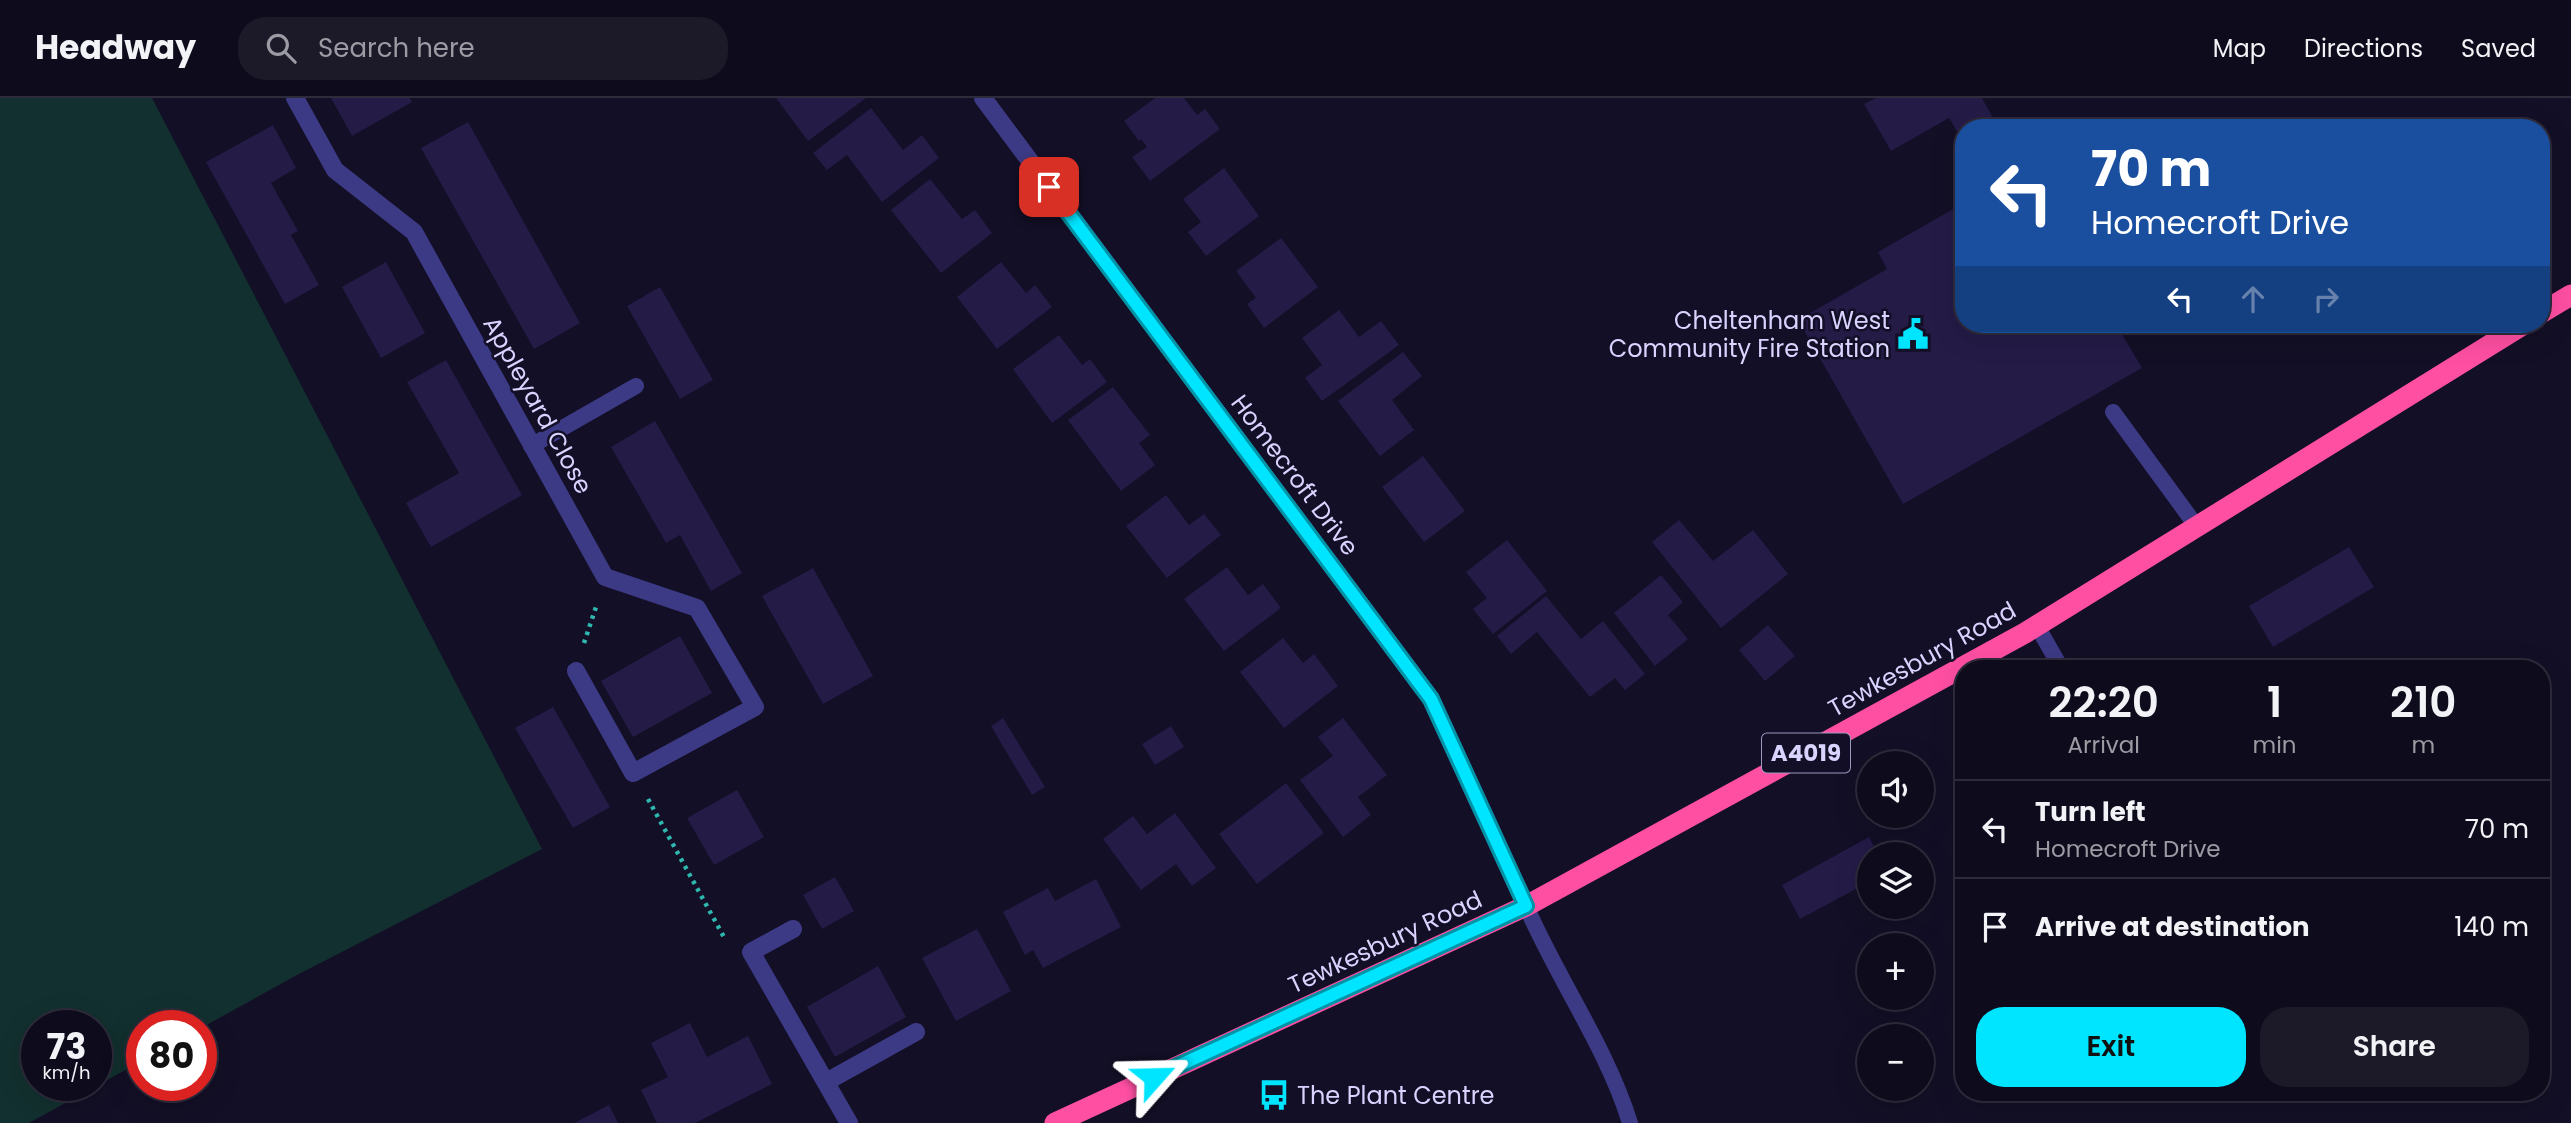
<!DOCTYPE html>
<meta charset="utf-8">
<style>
body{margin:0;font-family:Poppins,sans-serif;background:#1c1929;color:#f1f3f6;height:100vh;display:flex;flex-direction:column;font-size:26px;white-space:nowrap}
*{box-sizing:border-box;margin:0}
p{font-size:23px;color:#9b9ba3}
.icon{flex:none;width:38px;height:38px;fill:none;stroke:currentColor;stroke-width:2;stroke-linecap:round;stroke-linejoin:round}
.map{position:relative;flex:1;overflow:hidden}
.details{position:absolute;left:1955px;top:562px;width:595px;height:441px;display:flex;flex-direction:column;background:#0e0b1c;border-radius:28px;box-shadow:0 7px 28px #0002,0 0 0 2px #2e2b3b}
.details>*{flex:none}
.hud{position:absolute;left:1955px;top:21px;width:595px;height:214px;border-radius:28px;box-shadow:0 7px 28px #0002,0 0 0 2px #2e2b3b;background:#1a4fa0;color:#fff;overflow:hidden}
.buttons{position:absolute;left:1857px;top:653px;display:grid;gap:14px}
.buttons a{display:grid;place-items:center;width:77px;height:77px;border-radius:50%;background:#0e0b1c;box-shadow:0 7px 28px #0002,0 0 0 2px #2e2b3b;font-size:35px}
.speed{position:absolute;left:21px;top:912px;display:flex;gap:14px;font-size:35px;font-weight:700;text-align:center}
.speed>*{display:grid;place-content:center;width:91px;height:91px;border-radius:50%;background:#0e0b1c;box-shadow:0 7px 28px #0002,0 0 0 2px #2e2b3b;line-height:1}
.speed small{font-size:18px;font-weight:400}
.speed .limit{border:10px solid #d22;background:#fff;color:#111}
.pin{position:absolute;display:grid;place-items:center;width:60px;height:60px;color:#fff;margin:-30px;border-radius:14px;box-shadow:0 4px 10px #0006}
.me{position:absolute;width:77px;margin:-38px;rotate:65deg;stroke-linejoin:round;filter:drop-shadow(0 0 5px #0008)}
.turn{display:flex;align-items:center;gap:24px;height:147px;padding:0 21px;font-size:32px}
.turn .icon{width:91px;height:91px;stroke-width:2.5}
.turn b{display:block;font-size:49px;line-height:60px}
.lanes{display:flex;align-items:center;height:66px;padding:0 21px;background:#0003;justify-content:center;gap:35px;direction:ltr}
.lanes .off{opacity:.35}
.eta{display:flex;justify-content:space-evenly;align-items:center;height:119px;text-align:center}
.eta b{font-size:42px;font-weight:600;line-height:49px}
.cta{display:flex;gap:14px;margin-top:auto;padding:14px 21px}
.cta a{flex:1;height:80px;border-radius:28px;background:#00e5ff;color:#111;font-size:28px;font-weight:600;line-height:80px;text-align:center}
.cta a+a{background:#1c1929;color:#f1f3f6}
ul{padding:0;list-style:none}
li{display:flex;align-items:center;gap:21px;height:98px;padding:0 21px;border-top:2px solid #2e2b3b}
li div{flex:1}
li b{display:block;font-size:26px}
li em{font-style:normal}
header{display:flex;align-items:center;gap:42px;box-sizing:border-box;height:98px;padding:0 35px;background:#0e0b1c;border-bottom:2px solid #2e2b3b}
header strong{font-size:33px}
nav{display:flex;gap:38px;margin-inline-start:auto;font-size:24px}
.search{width:490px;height:63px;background:#1c1929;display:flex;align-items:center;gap:18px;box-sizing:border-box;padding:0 24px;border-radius:28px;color:#9b9ba3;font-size:26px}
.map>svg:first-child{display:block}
</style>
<header>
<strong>Headway</strong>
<div class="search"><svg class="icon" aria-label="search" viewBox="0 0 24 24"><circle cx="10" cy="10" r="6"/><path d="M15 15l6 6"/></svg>Search here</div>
<nav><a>Map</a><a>Directions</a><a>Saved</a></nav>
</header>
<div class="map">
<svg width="2571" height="1025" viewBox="0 0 2571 1025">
<rect width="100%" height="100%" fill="#130f26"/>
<!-- green -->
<path fill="#12302f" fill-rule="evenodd" d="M 0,0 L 152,0 L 542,751 L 297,877 L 201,930 L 201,928 L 142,928 L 142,963 L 29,1025 L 0,1025 ZM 37,928 L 96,928 L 96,987 L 37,987 Z"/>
<!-- building -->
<path fill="#241b47" d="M 331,0 L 410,0 L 412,4 L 352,38 Z
M 776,0 L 866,0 L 808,43 Z
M 1155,0 L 1184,0 L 1197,17 L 1205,11 L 1220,31 L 1150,83 L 1132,59 L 1147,49 L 1141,41 L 1139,43 L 1124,23 Z
M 1876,0 L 1982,0 L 1992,18 L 1972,30 L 1964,30 L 1964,34 L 1959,37 L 1949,20 L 1891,53 L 1864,6 Z
M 871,10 L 903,52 L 922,37 L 939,60 L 882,104 L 847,57 L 827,72 L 813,55 Z
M 468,24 L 580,225 L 534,251 L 421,50 Z
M 273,27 L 296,70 L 271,85 L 298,133 L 291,137 L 319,187 L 285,206 L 206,64 Z
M 1224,70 L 1259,118 L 1206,158 L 1188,134 L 1201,124 L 1183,101 Z
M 930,81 L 962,121 L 975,112 L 992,135 L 941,175 L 891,112 Z
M 1955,110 L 1964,125 L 1964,226 L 2116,226 L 2142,270 L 1903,406 L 1798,222 L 1887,171 L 1878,154 Z
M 1281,140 L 1318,189 L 1264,230 L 1247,206 L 1256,200 L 1236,173 Z
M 386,164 L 425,235 L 381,260 L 342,189 Z
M 1001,164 L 1026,195 L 1035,187 L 1052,209 L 997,251 L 957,199 Z
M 660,189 L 713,282 L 680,301 L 627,208 Z
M 1339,212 L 1359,239 L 1381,223 L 1399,247 L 1322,303 L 1305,280 L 1322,267 L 1302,240 Z
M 1059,237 L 1082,267 L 1090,261 L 1107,284 L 1052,325 L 1013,271 Z
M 1403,254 L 1422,278 L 1392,302 L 1414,332 L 1380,358 L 1338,303 Z
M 446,262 L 522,397 L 431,449 L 406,405 L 459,375 L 407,284 Z
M 1113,289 L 1150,337 L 1139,345 L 1155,367 L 1121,393 L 1068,322 Z
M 655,323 L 742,475 L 711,493 L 680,437 L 666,445 L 611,349 Z
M 1423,358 L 1465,413 L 1424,444 L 1382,389 Z
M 1166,397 L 1189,427 L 1204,416 L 1221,437 L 1167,480 L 1126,428 Z
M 1679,422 L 1713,463 L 1753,432 L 1788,476 L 1721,530 L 1652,444 Z
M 1507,442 L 1547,493 L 1493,536 L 1473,511 L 1487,500 L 1466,474 Z
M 2349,449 L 2374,489 L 2273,549 L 2249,508 Z
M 1227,469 L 1248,497 L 1263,486 L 1281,510 L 1224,553 L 1184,501 Z
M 813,470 L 873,578 L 823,606 L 762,498 Z
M 1661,477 L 1683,504 L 1668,517 L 1688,541 L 1655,568 L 1614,515 Z
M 1546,498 L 1581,541 L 1603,523 L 1645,576 L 1625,592 L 1615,580 L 1590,599 L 1537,534 L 1511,556 L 1497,538 Z
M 1768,527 L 1795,558 L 1765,583 L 1739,552 Z
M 680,538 L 712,595 L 633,639 L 601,583 Z
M 1283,540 L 1303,565 L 1314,556 L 1338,588 L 1284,630 L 1240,574 Z
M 553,609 L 610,709 L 573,730 L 515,630 Z
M 1003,620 L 1045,689 L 1032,697 L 991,628 Z
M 1343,620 L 1387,677 L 1358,699 L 1371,717 L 1343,739 L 1300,682 L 1333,658 L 1318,639 Z
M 1171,628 L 1184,649 L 1155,667 L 1142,646 Z
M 1286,685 L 1324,735 L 1257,786 L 1219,736 Z
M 737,692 L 764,739 L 714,767 L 687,720 Z
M 1175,715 L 1216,770 L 1192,788 L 1176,766 L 1141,792 L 1103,741 L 1133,718 L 1147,736 Z
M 1869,739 L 1878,756 L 1869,756 L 1869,784 L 1800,821 L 1782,787 Z
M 835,779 L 854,813 L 822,831 L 803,797 Z
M 1096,781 L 1121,829 L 1043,870 L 1033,852 L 1025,857 L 1003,814 L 1048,790 L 1055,803 Z
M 977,831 L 1011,893 L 956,923 L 922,860 Z
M 878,868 L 906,919 L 835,959 L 807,909 Z
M 690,925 L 707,959 L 748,938 L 772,986 L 695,1025 L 657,1025 L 641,992 L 668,979 L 651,945 Z
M 609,1007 L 618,1025 L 574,1025 Z"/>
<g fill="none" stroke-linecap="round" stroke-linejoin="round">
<!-- path -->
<path stroke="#2fb8b0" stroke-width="4.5" stroke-dasharray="3.5 5" stroke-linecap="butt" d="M 584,545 L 597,506
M 648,701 L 725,841"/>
<!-- lane -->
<path stroke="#3d3a85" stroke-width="16" d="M 2113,314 L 2197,429
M 531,348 L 636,288
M 2037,528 L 2061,570
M 1526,808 C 1558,882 1606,948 1630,1025"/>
<!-- street -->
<path stroke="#3d3a85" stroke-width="18" d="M 295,0 L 335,72 L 414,134 L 605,479 L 697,510 L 755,609 L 633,675 L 576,573
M 983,0 L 1431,601 L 1526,808
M 793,831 L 751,854 L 849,1025
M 826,984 L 916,934"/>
<!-- highway -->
<path stroke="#ff4fa3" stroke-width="21" d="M 2541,215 L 2571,197
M 1055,1025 L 1526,808 L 2025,535 L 2524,226"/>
</g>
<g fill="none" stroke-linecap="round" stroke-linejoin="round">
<defs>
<path id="route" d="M 1049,89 L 1431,601 L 1526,808 L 1154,979"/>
</defs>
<!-- route casing -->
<use href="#route" stroke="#0095a6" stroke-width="18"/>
<!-- route -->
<use href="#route" stroke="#00e5ff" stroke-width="12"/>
</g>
<!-- icons -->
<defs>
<symbol id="civic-bare" viewBox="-9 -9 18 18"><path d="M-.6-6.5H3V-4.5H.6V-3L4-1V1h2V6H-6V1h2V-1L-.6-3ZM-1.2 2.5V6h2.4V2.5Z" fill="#00e5ff" stroke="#130f26" stroke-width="2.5" paint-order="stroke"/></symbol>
<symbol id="bus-bare" viewBox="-9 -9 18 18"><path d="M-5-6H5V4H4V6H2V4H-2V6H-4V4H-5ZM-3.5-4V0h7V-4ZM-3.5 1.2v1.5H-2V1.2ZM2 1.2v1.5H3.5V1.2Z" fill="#00e5ff" stroke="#130f26" stroke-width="2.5" paint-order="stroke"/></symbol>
</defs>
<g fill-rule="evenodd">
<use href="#civic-bare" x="1891" y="214" width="44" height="44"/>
<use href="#bus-bare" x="1252" y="975" width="44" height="44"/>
</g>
<g text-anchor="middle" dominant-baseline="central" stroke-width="5" stroke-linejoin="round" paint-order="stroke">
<!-- shield labels -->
<rect fill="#130f26" stroke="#9e99be" stroke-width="2" x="1762" y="635.5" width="88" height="39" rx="5"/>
<g font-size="23" font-weight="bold" fill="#d9d4ff">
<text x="1806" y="655">A4019</text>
</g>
<!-- poi labels -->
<g font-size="24" fill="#d9d4ff" stroke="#130f26" text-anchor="end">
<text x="1890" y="222">Cheltenham West<tspan x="1890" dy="28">Community Fire Station</tspan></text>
<text x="1297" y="997" text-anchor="start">The Plant Centre</text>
</g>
<!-- street labels -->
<g font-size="24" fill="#d9d4ff" stroke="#130f26">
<text transform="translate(538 307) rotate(61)">Appleyard Close</text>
<text transform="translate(1295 377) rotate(53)">Homecroft Drive</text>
<text transform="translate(1922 561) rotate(-29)">Tewkesbury Road</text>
<text transform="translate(1385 844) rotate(-25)">Tewkesbury Road</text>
</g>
</g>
</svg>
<div class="buttons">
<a><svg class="icon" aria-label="sound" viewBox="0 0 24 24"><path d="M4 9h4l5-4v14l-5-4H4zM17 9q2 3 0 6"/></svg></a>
<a><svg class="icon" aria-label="layers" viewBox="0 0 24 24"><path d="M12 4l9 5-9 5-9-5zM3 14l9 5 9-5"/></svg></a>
<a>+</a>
<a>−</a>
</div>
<div class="speed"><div>73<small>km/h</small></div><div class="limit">80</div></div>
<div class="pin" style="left:1049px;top:89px;background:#d93025"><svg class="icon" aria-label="arrive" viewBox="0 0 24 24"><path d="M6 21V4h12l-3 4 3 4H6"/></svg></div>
<svg class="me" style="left:1154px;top:979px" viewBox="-20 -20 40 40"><path d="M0-17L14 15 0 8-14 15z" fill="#00e5ff" stroke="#fff" stroke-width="4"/></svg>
<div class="hud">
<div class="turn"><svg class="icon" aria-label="left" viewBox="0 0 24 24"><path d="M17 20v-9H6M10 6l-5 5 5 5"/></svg><div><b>70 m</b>Homecroft Drive</div></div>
<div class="lanes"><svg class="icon" aria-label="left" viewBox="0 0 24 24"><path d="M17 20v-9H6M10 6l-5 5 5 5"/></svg><svg class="icon off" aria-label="ahead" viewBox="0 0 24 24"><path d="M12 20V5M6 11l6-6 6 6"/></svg><svg class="icon off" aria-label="right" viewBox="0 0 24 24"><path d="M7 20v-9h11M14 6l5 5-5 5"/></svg></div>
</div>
<section class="details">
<div class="eta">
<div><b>22:20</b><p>Arrival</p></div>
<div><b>1</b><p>min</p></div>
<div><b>210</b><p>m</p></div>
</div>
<ul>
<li><svg class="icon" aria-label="left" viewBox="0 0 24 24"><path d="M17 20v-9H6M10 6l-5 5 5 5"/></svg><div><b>Turn left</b><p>Homecroft Drive</p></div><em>70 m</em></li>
<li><svg class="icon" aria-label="arrive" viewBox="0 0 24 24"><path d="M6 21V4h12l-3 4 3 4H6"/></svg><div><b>Arrive at destination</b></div><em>140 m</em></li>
</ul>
<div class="cta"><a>Exit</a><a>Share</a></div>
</section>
</div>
